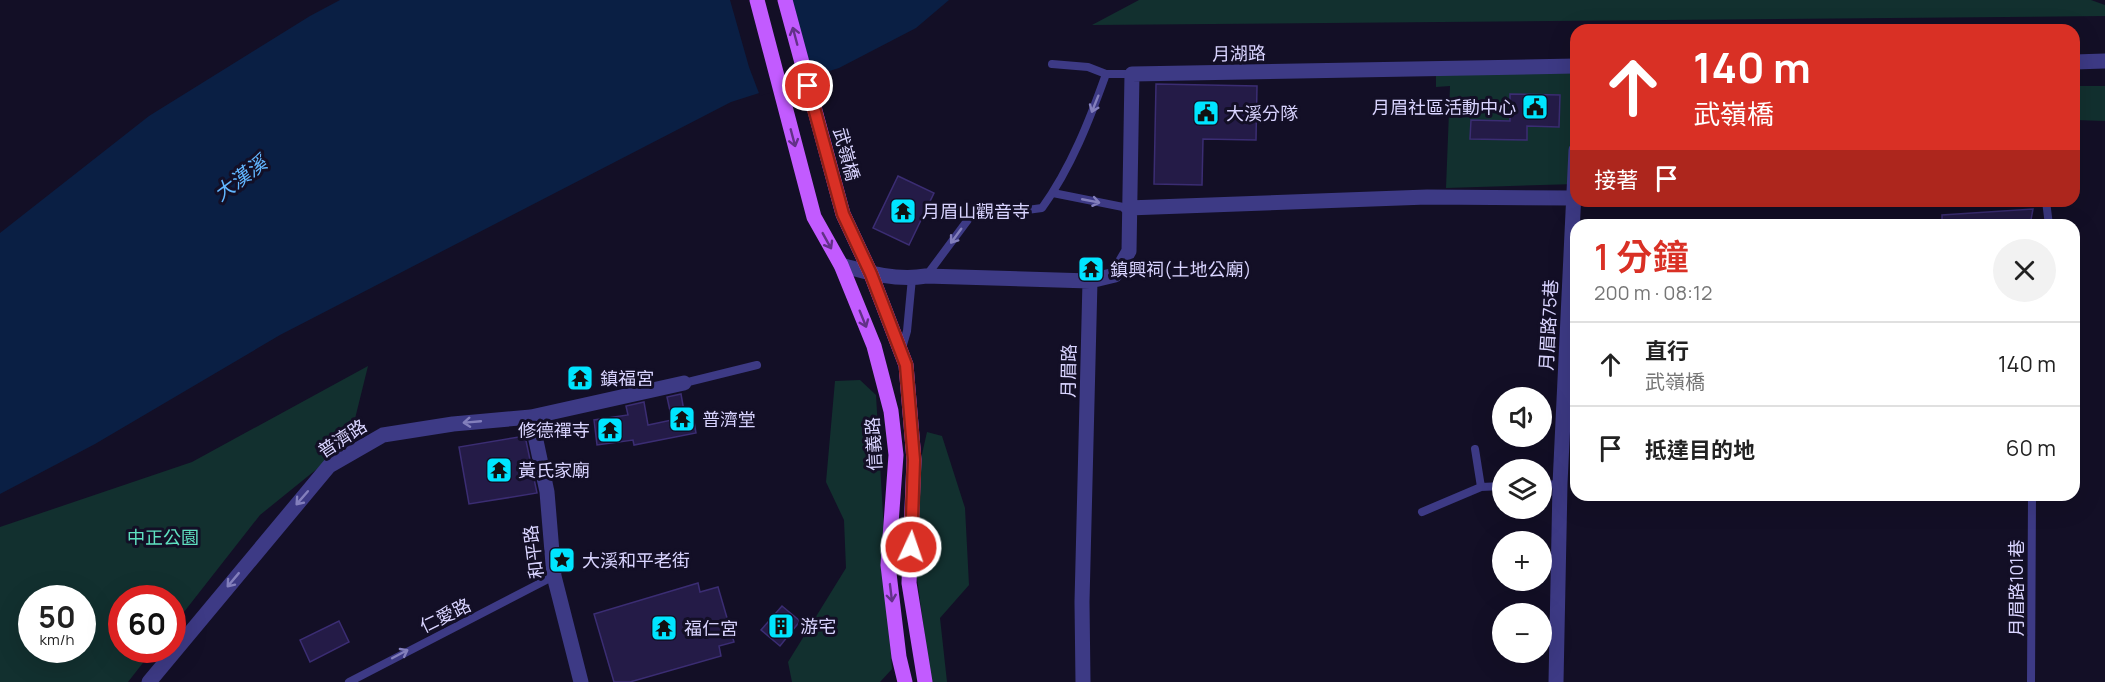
<!DOCTYPE html>
<html lang="zh-TW">
<meta charset="utf-8">
<style>
body{margin:0;font-family:Manrope,"Noto Sans TC",sans-serif;background:#f2f2f2;color:#222;height:100vh;display:flex;flex-direction:column;font-size:22px;white-space:nowrap}
*{box-sizing:border-box;margin:0}
p{font-size:20px;color:#767676}
.icon{flex:none;width:33px;height:33px;fill:none;stroke:currentColor;stroke-width:2;stroke-linecap:round;stroke-linejoin:round}
.map{position:relative;flex:1;overflow:hidden}
.details{position:absolute;left:1570px;top:219px;width:510px;height:282px;display:flex;flex-direction:column;background:#fff;border-radius:18px;box-shadow:0 6px 24px #0002}
.details>*{flex:none}
.guide{position:absolute;left:1570px;top:24px;width:510px;height:183px;border-radius:18px;box-shadow:0 6px 24px #0002;background:#d93025;color:#fff;overflow:hidden}
.buttons{position:absolute;left:1492px;top:387px;display:grid;gap:12px}
.buttons a{display:grid;place-items:center;width:60px;height:60px;border-radius:50%;background:#fff;box-shadow:0 6px 24px #0002;font-size:30px}
.speed{position:absolute;left:18px;top:585px;display:flex;gap:12px;font-size:30px;font-weight:700;text-align:center}
.speed>*{display:grid;place-content:center;width:78px;height:78px;border-radius:50%;background:#fff;box-shadow:0 6px 24px #0002;line-height:1}
.speed small{font-size:15px;font-weight:400}
.speed .limit{border:9px solid #d22;background:#fff;color:#111}
.pin{position:absolute;display:grid;place-items:center;width:51px;height:51px;color:#fff;margin:-26px;border:3px solid #fff;border-radius:50%;box-shadow:0 2px 6px #0007}
.me{position:absolute;width:66px;margin:-33px;rotate:3deg;stroke-linejoin:round;filter:drop-shadow(0 0 4px #0008)}
.turn{display:flex;align-items:center;gap:21px;height:126px;padding:0 24px;font-size:27px}
.turn .icon{width:78px;height:78px;stroke-width:2.5}
.turn b{display:block;font-size:42px;line-height:51px}
.then{display:flex;align-items:center;height:57px;padding:0 24px;background:#0003;gap:12px;font-size:22px}
.round{display:grid;place-items:center;flex:none;width:63px;height:63px;border-radius:32px;background:#f2f2f2}
.head{display:flex;align-items:center;justify-content:space-between;height:102px;padding:0 24px}
h1{font-size:36px;font-weight:600;line-height:45px;color:#d93025}
ul{padding:0;list-style:none}
li{display:flex;align-items:center;gap:18px;height:84px;padding:0 24px;border-top:2px solid #e0e0e0}
li div{flex:1}
li b{display:block;font-size:22px}
li em{font-style:normal}
.map>svg:first-child{display:block}
</style>
<div class="map">
<svg width="2105" height="682" viewBox="0 0 2105 682">
<rect width="100%" height="100%" fill="#130f26"/>
<!-- green -->
<path fill="#12302f" fill-rule="evenodd" d="M 1139,0 L 2091,0 L 2105,5 L 2105,16 L 1092,25 Z
M 1576,68 L 1576,184 L 1446,188 L 1450,86 L 1436,87 L 1436,71 Z
M 2075,86 L 2105,86 L 2105,121 L 2075,120 Z
M 368,366 L 349,443 L 260,515 L 173,626 L 172,598 L 122,598 L 122,650 L 153,650 L 128,682 L 0,682 L 0,527 L 192,462 ZM 32,598 L 82,598 L 82,650 L 32,650 Z
M 860,380 L 876,395 L 892,669 L 880,682 L 792,682 L 788,662 L 846,568 L 844,520 L 826,482 L 835,381 Z
M 927,432 L 942,436 L 965,508 L 969,585 L 940,618 L 947,682 L 931,682 L 917,578 L 920,463 Z"/>
<!-- water -->
<path fill="#0a1f44" d="M 340,0 L 949,0 L 916,28 L 839,68 L 731,102 L 280,335 L 95,444 L 0,494 L 0,233 L 149,116 L 310,16 Z"/>
<!-- pier -->
<path fill="#130f26" d="M 730,0 L 792,0 L 814,79 L 760,96 L 749,67 Z"/>
<!-- building -->
<path fill="#241b47" stroke="#3b2d73" stroke-width="1.5" d="M 1156,84 L 1257,86 L 1256,140 L 1203,139 L 1202,185 L 1154,184 Z
M 1510,94 L 1560,95 L 1559,127 L 1527,126 L 1527,140 L 1470,139 L 1471,120 L 1510,121 Z
M 898,176 L 934,193 L 909,245 L 873,228 Z
M 2033,209 L 2030,225 L 1942,225 L 1942,215 Z
M 585,367 L 591,379 L 574,388 L 568,376 Z
M 681,394 L 685,417 L 693,416 L 696,433 L 634,445 L 633,440 L 597,445 L 594,420 L 628,415 L 626,406 L 644,402 L 648,425 L 672,420 L 667,397 Z
M 525,436 L 537,493 L 469,504 L 459,447 Z
M 698,583 L 700,592 L 718,587 L 734,642 L 719,646 L 721,656 L 630,682 L 614,682 L 594,614 Z
M 782,606 L 800,621 L 780,646 L 761,630 Z
M 339,621 L 349,642 L 310,662 L 300,640 Z"/>
<g fill="none" stroke-linecap="round" stroke-linejoin="round">
<!-- lane -->
<path stroke="#3d3a85" stroke-width="8" d="M 1052,64 L 1088,67 L 1106,74
M 1053,193 L 1128,208
M 2046,201 L 2049,225
M 927,275 L 973,213 L 985,210 L 1012,212 L 1042,208 C 1071,168 1090,119 1106,74 L 1132,74
M 902,348 L 907,331 L 912,278
M 684,383 L 757,365
M 1475,449 L 1481,487
M 1542,485 L 1560,484
M 1422,512 L 1481,487 L 1503,486
M 349,682 L 554,576
M 2031,682 L 2032,495"/>
<!-- street -->
<path stroke="#3d3a85" stroke-width="15" d="M 2074,62 L 2105,61
M 1128,208 L 1427,197 L 1573,198
M 841,265 C 869,273 897,281 926,276 L 1090,281 L 1082,602 L 1083,682
M 1090,281 L 1115,275 L 1129,251 L 1132,74 L 1576,66
M 531,417 L 547,492 L 554,576 L 581,682
M 149,682 L 329,466 L 383,435 L 453,424 L 531,417 L 684,383
M 1556,682 L 1560,484 L 1576,150"/>
<!-- primary -->
<path stroke="#c25bff" stroke-width="15" d="M 757,0 L 814,217 L 841,265 L 874,346 L 891,411 L 896,455 L 888,565 L 899,657 L 905,682
M 785,0 L 843,214 L 871,274 L 906,365 L 914,460 L 909,583 L 925,682"/>
</g>
<!-- one-way arrows -->
<defs><path id="oneway-shaft" d="M-6 0H5M1.5-3L5.5 0L1.5 3" fill="none" stroke-width="1.6" stroke-linecap="round" stroke-linejoin="round" transform="scale(1.5)"/></defs>
<g stroke="#623188">
<use href="#oneway-shaft" transform="translate(795 36) rotate(-105)"/>
<use href="#oneway-shaft" transform="translate(793 138) rotate(75)"/>
<use href="#oneway-shaft" transform="translate(827 241) rotate(61)"/>
<use href="#oneway-shaft" transform="translate(863 319) rotate(68)"/>
<use href="#oneway-shaft" transform="translate(891 593) rotate(83)"/>
</g>
<g stroke="#837fbc">
<use href="#oneway-shaft" transform="translate(1095 104) rotate(112)"/>
<use href="#oneway-shaft" transform="translate(1091 201) rotate(11)"/>
<use href="#oneway-shaft" transform="translate(956 236) rotate(126)"/>
<use href="#oneway-shaft" transform="translate(472 422) rotate(175)"/>
<use href="#oneway-shaft" transform="translate(302 498) rotate(131)"/>
<use href="#oneway-shaft" transform="translate(233 580) rotate(130)"/>
<use href="#oneway-shaft" transform="translate(400 654) rotate(-28)"/>
</g>
<g fill="none" stroke-linecap="round" stroke-linejoin="round">
<defs>
<path id="route" d="M 808,86 L 843,214 L 871,274 L 906,365 L 914,460 L 911,547"/>
</defs>
<!-- route casing -->
<use href="#route" stroke="#8d1f18" stroke-width="15"/>
<!-- route -->
<use href="#route" stroke="#d93025" stroke-width="10"/>
</g>
<!-- icons -->
<defs>
<symbol id="civic-square" viewBox="-11 -11 22 22"><rect x="-9" y="-9" width="18" height="18" rx="4" fill="#00e5ff" stroke="#130f26"/><path d="M-.6-6.5H3V-4.5H.6V-3L4-1V1h2V6H-6V1h2V-1L-.6-3ZM-1.2 2.5V6h2.4V2.5Z" fill="#111"/></symbol>
<symbol id="temple-square" viewBox="-11 -11 22 22"><rect x="-9" y="-9" width="18" height="18" rx="4" fill="#00e5ff" stroke="#130f26"/><path d="M0-6L5-2H3V0L6.5 2.5H4V6H1.5V3h-3V6H-4V2.5H-6.5L-3 0V-2H-5Z" fill="#111"/></symbol>
<symbol id="sight-square" viewBox="-11 -11 22 22"><rect x="-9" y="-9" width="18" height="18" rx="4" fill="#00e5ff" stroke="#130f26"/><path d="M0-6L1.8-2.2L6-1.7L2.9 1.2L3.7 5.4L0 3.3L-3.7 5.4L-2.9 1.2L-6-1.7L-1.8-2.2Z" fill="#111"/></symbol>
<symbol id="building-square" viewBox="-11 -11 22 22"><rect x="-9" y="-9" width="18" height="18" rx="4" fill="#00e5ff" stroke="#130f26"/><path d="M-4-6H4V6H1V3H-1V6H-4ZM-2.5-4.3h1.7v1.8h-1.7ZM.8-4.3h1.7v1.8H.8ZM-2.5-1h1.7V.8h-1.7ZM.8-1h1.7V.8H.8Z" fill="#111"/></symbol>
</defs>
<g fill-rule="evenodd">
<use href="#civic-square" x="1520" y="92" width="30" height="30"/>
<use href="#civic-square" x="1191" y="98" width="30" height="30"/>
<use href="#temple-square" x="888" y="196" width="30" height="30"/>
<use href="#temple-square" x="1076" y="254" width="30" height="30"/>
<use href="#temple-square" x="565" y="363" width="30" height="30"/>
<use href="#temple-square" x="667" y="404" width="30" height="30"/>
<use href="#temple-square" x="595" y="415" width="30" height="30"/>
<use href="#temple-square" x="484" y="455" width="30" height="30"/>
<use href="#sight-square" x="547" y="545" width="30" height="30"/>
<use href="#building-square" x="766" y="611" width="30" height="30"/>
<use href="#temple-square" x="649" y="613" width="30" height="30"/>
</g>
<g text-anchor="middle" dominant-baseline="central" stroke-width="6" stroke-linejoin="round" paint-order="stroke">
<!-- street labels -->
<g font-size="18" fill="#d9d4ff" stroke="#130f26">
<text transform="translate(1239 53) rotate(-1)">月湖路</text>
<text transform="translate(847 154) rotate(75)">武嶺橋</text>
<text transform="translate(1548 325) rotate(-87)">月眉路75巷</text>
<text transform="translate(1068 371) rotate(-89)">月眉路</text>
<text transform="translate(342 438) rotate(-33)">普濟路</text>
<text transform="translate(873 444) rotate(-93)">信義路</text>
<text transform="translate(533 552) rotate(-97)">和平路</text>
<text transform="translate(2016 588) rotate(-90)">月眉路101巷</text>
<text transform="translate(445 615) rotate(-26)">仁愛路</text>
</g>
<!-- poi labels -->
<g font-size="18" fill="#d9d4ff" stroke="#130f26" text-anchor="start">
<text x="1516" y="107" text-anchor="end">月眉社區活動中心</text>
<text x="1226" y="113">大溪分隊</text>
<text x="922" y="211">月眉山觀音寺</text>
<text x="1110" y="269">鎮興祠(土地公廟)</text>
<text x="600" y="378">鎮福宮</text>
<text x="702" y="419">普濟堂</text>
<text x="590" y="430" text-anchor="end">修德禪寺</text>
<text x="518" y="470">黃氏家廟</text>
<text x="582" y="560">大溪和平老街</text>
<text x="800" y="626">游宅</text>
<text x="684" y="628">福仁宮</text>
</g>
<!-- park labels -->
<g font-size="18" fill="#5fe0c0" stroke="#130f26">
<text x="163" y="537">中正公園</text>
</g>
<!-- water labels -->
<g font-size="20" font-style="italic" fill="#62b6ff" stroke="#130f26">
<text transform="translate(240 178) rotate(-37)">大漢溪</text>
</g>
</g>
</svg>
<div class="buttons">
<a><svg class="icon" aria-label="sound" viewBox="0 0 24 24"><path d="M4 9h4l5-4v14l-5-4H4zM17 9q2 3 0 6"/></svg></a>
<a><svg class="icon" aria-label="layers" viewBox="0 0 24 24"><path d="M12 4l9 5-9 5-9-5zM3 14l9 5 9-5"/></svg></a>
<a>+</a>
<a>−</a>
</div>
<div class="speed"><div>50<small>km/h</small></div><div class="limit">60</div></div>
<div class="pin" style="left:808px;top:86px;background:#d93025"><svg class="icon" aria-label="arrive" viewBox="0 0 24 24"><path d="M6 21V4h12l-3 4 3 4H6"/></svg></div>
<svg class="me" style="left:911px;top:547px" viewBox="-20 -20 40 40"><circle r="17" fill="#d93025" stroke="#fff" stroke-width="3"/><path d="M0-11L8 9 0 5-8 9z" fill="#fff"/></svg>
<div class="guide">
<div class="turn"><svg class="icon" aria-label="ahead" viewBox="0 0 24 24"><path d="M12 20V5M6 11l6-6 6 6"/></svg><div><b>140 m</b>武嶺橋</div></div>
<div class="then">接著<svg class="icon" aria-label="arrive" viewBox="0 0 24 24"><path d="M6 21V4h12l-3 4 3 4H6"/></svg></div>
</div>
<section class="details">
<div class="head"><div><h1>1 分鐘</h1><p>200 m · 08:12</p></div><a class="round"><svg class="icon" aria-label="close" viewBox="0 0 24 24"><path d="M6 6l12 12M18 6L6 18"/></svg></a></div>
<ul>
<li><svg class="icon" aria-label="ahead" viewBox="0 0 24 24"><path d="M12 20V5M6 11l6-6 6 6"/></svg><div><b>直行</b><p>武嶺橋</p></div><em>140 m</em></li>
<li><svg class="icon" aria-label="arrive" viewBox="0 0 24 24"><path d="M6 21V4h12l-3 4 3 4H6"/></svg><div><b>抵達目的地</b></div><em>60 m</em></li>
</ul>
</section>
</div>
